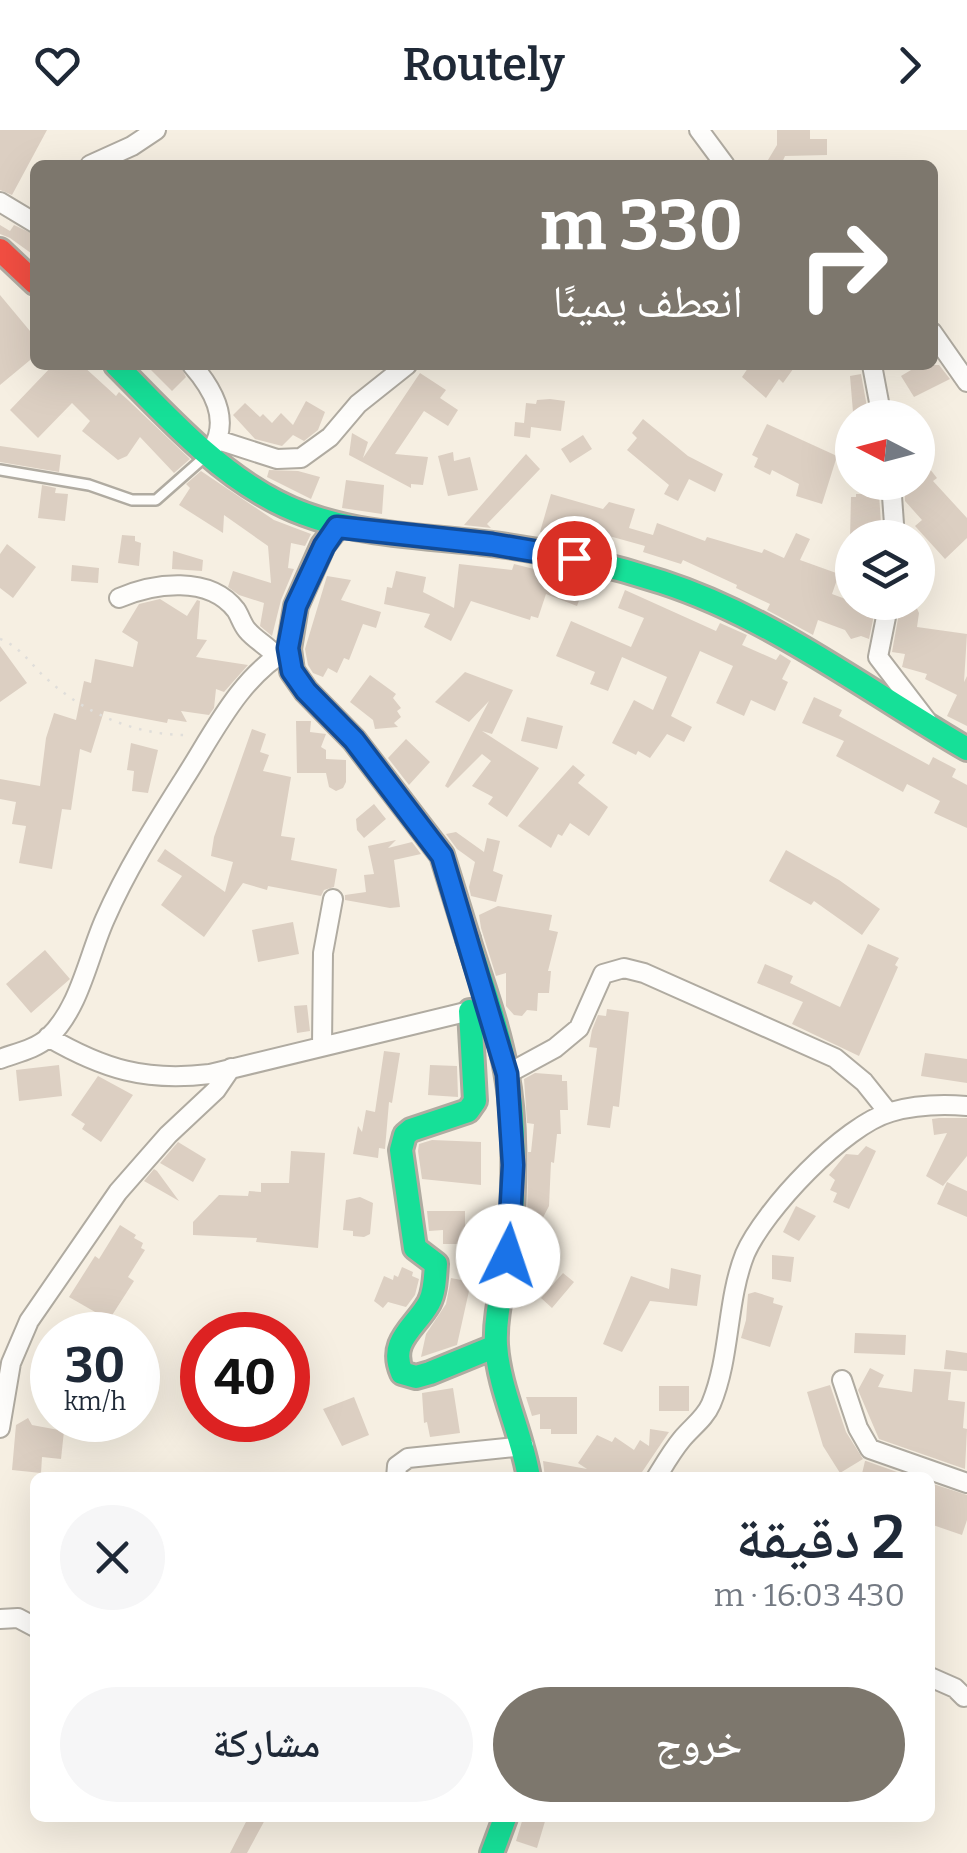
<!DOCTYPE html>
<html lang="ar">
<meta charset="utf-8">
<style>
body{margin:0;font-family:Bitter,"Noto Naskh Arabic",serif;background:#f6f6f7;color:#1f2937;direction:rtl;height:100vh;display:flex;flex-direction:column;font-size:38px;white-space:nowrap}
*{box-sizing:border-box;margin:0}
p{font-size:32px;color:#747a83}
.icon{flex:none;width:55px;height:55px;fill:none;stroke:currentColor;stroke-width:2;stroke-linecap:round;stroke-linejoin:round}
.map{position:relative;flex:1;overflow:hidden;direction:ltr}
.side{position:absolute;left:30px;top:1342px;width:905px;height:350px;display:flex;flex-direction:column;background:#fff;border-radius:15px;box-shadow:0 10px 40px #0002;direction:rtl}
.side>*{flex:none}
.guide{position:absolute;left:30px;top:30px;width:908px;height:210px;border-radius:15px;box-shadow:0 10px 40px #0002;direction:rtl;background:#7d776d;color:#fff;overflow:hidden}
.needle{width:65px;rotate:276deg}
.buttons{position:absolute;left:835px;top:270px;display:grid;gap:20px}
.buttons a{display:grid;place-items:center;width:100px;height:100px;border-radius:50%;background:#fff;box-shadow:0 10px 40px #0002;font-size:50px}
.speed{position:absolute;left:30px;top:1182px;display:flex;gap:20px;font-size:50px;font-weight:700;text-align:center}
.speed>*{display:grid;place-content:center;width:130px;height:130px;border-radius:50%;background:#fff;box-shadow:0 10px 40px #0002;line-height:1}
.speed small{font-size:25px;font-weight:400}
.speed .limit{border:15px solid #d22;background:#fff;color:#111}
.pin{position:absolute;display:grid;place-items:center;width:85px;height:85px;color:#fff;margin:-42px;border:5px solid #fff;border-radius:50%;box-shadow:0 2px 10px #0007}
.me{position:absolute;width:110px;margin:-55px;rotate:4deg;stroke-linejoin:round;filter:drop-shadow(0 0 8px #0008)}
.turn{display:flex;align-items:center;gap:35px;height:210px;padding:0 30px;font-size:45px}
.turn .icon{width:130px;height:130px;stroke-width:2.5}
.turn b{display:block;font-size:70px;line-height:85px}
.round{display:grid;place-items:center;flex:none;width:105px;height:105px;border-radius:52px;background:#f6f6f7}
.overview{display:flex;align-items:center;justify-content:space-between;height:170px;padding:0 30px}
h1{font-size:60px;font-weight:600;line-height:75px}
.cta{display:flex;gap:20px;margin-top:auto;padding:20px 30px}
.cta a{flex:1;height:115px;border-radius:60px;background:#7d776d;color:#fff;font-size:40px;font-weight:600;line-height:115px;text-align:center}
.cta a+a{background:#f6f6f7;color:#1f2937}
header{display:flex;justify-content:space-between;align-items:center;height:130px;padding:0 30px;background:#fff;font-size:45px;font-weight:600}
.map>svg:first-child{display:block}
</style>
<header><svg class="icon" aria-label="forward" viewBox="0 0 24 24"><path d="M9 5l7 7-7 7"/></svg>Routely<svg class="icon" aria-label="heart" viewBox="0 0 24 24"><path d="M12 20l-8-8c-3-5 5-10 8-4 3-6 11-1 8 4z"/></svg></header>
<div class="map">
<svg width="967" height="1723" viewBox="0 0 967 1723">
<rect width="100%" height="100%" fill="#f6efe2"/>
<!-- building -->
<path fill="#dccfc2" d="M 0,0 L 47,0 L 12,65 L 0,60 Z
M 777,0 L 810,0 L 810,9 L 827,9 L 827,25 L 785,26 L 781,35 L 765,35 L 777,15 Z
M 0,95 L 10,101 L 14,95 L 35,105 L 35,126 L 10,108 L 0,104 Z
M 0,165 L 35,207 L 35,226 L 0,255 Z
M 53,235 L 82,235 L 116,266 L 119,262 L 128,270 L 190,329 L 174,343 L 140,307 L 127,326 L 118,330 L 82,301 L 90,291 L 72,273 L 38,308 L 10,280 Z
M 146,235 L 180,235 L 186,247 L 172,261 Z
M 750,235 L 796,235 L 783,253 L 779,249 L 766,268 L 742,247 Z
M 908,235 L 939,235 L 950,249 L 914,267 L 901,246 L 911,240 Z
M 420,243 L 446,260 L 440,268 L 458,280 L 448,296 L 424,281 L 395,324 L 428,327 L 423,355 L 411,354 L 411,358 L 349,325 L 352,303 L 368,312 L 363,328 Z
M 861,244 L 869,288 L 858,288 L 857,281 L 853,282 L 850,246 Z
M 550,269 L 565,271 L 561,301 L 531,297 L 530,308 L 514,306 L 515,292 L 524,293 L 526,273 L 536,274 L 537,270 Z
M 306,271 L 325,282 L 318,300 L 304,311 L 293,305 L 282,316 L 255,309 L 233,285 L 245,273 L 260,287 L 263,284 L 272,293 L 281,283 L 293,295 Z
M 643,289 L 688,326 L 723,344 L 715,362 L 689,349 L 678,371 L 664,364 L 669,355 L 627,320 L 637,308 L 632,303 Z
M 767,294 L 837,326 L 822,374 L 796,366 L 799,354 L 772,340 L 770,345 L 754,337 L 758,328 L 752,325 Z
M 583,305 L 592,319 L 570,333 L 561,319 Z
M 0,316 L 61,325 L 59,342 L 0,332 Z
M 453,322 L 454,331 L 470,327 L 478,360 L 448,366 L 438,326 Z
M 526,324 L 540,339 L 487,394 L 491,398 L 464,395 Z
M 918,324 L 937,348 L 933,351 L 967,388 L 967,408 L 945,429 L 915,396 L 922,390 L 905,371 L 904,352 L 918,352 Z
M 269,340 L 298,341 L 320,347 L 311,369 L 267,347 Z
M 201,341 L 274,390 L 311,404 L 305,416 L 291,413 L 288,438 L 294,439 L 281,470 L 272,506 L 260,496 L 264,473 L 239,465 L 228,457 L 233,441 L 271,453 L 268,416 L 224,385 L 223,403 L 179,375 L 190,358 L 186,354 Z
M 346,350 L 384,355 L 382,384 L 342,378 Z
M 42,355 L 56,358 L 55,363 L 68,364 L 65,391 L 38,388 Z
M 551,364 L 603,379 L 609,372 L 635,379 L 629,398 L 653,405 L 657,393 L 705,411 L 707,407 L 762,423 L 764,419 L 784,428 L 796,403 L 810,409 L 800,430 L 839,444 L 832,464 L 875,480 L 869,509 L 861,506 L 851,509 L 845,500 L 818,490 L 813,505 L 767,480 L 770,474 L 736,458 L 737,455 L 683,430 L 681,434 L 643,422 L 645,416 L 584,399 L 581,413 L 540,402 Z
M 856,364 L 879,364 L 882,408 L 850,408 L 851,367 L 856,367 Z
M 122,405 L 135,406 L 135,411 L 141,413 L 139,436 L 118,433 Z
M 7,414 L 36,437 L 13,468 L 0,458 L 0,424 Z
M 173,421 L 203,430 L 202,441 L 172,439 Z
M 459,434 L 512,440 L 514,434 L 586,452 L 577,476 L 546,464 L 538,488 L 531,486 L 530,490 L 471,471 L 451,511 L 424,497 L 430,484 L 384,474 L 387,457 L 392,458 L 396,441 L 426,447 L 423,462 L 454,478 Z
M 72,435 L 99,438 L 98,453 L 71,451 Z
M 327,446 L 351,450 L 341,470 L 381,482 L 376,498 L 363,494 L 349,530 L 344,528 L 337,543 L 328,538 L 323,547 L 313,543 L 308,535 L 305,519 Z
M 625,460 L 716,501 L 720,493 L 747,505 L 742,515 L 776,530 L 780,524 L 791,531 L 782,549 L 788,552 L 775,581 L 751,570 L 744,586 L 716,573 L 733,536 L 700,521 L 671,586 L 692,597 L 684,612 L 667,604 L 650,628 L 638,621 L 636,625 L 612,613 L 634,570 L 653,580 L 667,547 L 622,527 L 608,561 L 590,554 L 595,542 L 556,526 L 571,491 L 631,517 L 644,488 L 618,478 Z
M 160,469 L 187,486 L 197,470 L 200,471 L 197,509 L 207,510 L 196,527 L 248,535 L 224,562 L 216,559 L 214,578 L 209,585 L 181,581 L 187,592 L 168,589 L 167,593 L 104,581 L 91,623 L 80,619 L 71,680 L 62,679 L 52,739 L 19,733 L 26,696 L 12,694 L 16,672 L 0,669 L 0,649 L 40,656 L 46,608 L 54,583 L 76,590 L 84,551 L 91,553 L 95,529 L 133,537 L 138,512 L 122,502 L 139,474 Z
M 901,472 L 914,472 L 919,483 L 917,497 L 967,504 L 964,552 L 967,546 L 967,596 L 947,586 L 957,565 L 925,549 L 927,544 L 902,537 L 905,524 L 892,522 Z
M 0,516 L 27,553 L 0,572 Z
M 465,542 L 513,560 L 492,604 L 482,601 L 539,638 L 507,687 L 488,674 L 493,667 L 472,656 L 491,631 L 482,624 L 448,658 L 445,656 L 489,571 L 469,592 L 435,572 Z
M 370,545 L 396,564 L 393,568 L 401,578 L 397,581 L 401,587 L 394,593 L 398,597 L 375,599 L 373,590 L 350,572 Z
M 814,567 L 842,580 L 839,586 L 929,635 L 933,627 L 956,639 L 952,647 L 967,655 L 967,698 L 934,683 L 940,671 L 907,654 L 903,662 L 836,626 L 844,611 L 802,593 Z
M 527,587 L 563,596 L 557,619 L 521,611 Z
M 296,591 L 311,591 L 310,602 L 326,604 L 321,617 L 326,620 L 326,629 L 346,630 L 346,652 L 343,658 L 336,661 L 329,657 L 326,643 L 297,643 Z
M 252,599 L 266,604 L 260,622 L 269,625 L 263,641 L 291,647 L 281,706 L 295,708 L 291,730 L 337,739 L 334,757 L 324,760 L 321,766 L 268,756 L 267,760 L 243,753 L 204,807 L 161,775 L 182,746 L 157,731 L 165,719 L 225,762 L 233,732 L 211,726 L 214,707 Z
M 406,609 L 430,632 L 409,655 L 388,628 Z
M 131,613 L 158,620 L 148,663 L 132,661 L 134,641 L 127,640 Z
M 573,635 L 585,645 L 578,653 L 608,677 L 589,706 L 570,693 L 562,706 L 558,704 L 551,718 L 518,696 Z
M 374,674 L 386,689 L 364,708 L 357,700 L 356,689 Z
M 456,702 L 484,722 L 487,708 L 500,711 L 493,741 L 503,745 L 496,772 L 471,766 L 469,757 L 475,732 L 457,719 L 446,704 Z
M 396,710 L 388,718 L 412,712 L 421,724 L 394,730 L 400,777 L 390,778 L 345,770 L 345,765 L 366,762 L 364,745 L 374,744 L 368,716 Z
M 786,720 L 839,750 L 880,779 L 862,805 L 814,771 L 811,775 L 769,751 Z
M 498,776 L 552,785 L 549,800 L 558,802 L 548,841 L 551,841 L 549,863 L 538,863 L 537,881 L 527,880 L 522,886 L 514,885 L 506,876 L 506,843 L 496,846 L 481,798 L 479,785 Z
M 293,792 L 299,824 L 258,832 L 252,800 Z
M 868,814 L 899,828 L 895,835 L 898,837 L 859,926 L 792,894 L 803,872 L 757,853 L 765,834 L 793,846 L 790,853 L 840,877 Z
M 45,820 L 70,849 L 31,883 L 6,854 Z
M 307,875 L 310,901 L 297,903 L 294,876 Z
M 607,879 L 629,882 L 619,977 L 613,976 L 610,998 L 587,995 L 597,918 L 589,917 L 592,900 L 598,885 L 606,886 Z
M 384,921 L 400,923 L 392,973 L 389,972 L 385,1019 L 379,1018 L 378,1028 L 353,1024 L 358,996 L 362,1002 L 366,980 L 375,982 Z
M 925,923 L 967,929 L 967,953 L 921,946 Z
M 59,935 L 62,966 L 19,971 L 16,940 Z
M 430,935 L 457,936 L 458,967 L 428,965 Z
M 535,943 L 562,945 L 562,951 L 567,951 L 568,980 L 560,980 L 561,1004 L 557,1004 L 554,1033 L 551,1032 L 549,1076 L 537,1099 L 527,1097 L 528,1022 L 531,1022 L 534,994 L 527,993 L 524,949 Z
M 98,946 L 133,965 L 101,1012 L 82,999 L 85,994 L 71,985 Z
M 939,988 L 967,988 L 967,1026 L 943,1056 L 926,1046 L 947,1003 L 934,1005 L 932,989 Z
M 432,1010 L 481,1012 L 481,1055 L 422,1049 L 418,1021 L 419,1014 Z
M 178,1012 L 206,1029 L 193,1052 L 160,1033 Z
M 866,1016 L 876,1021 L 849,1079 L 833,1072 L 837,1063 L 830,1060 L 835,1050 L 829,1045 L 846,1024 L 858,1025 Z
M 291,1021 L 325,1023 L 318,1118 L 256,1112 L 257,1108 L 193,1105 L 193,1092 L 219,1065 L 248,1066 L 249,1061 L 261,1062 L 261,1053 L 289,1053 Z
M 154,1039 L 157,1041 L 179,1071 L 144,1051 Z
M 947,1052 L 967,1061 L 967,1087 L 937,1074 Z
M 360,1067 L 373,1073 L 370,1104 L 364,1107 L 353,1106 L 353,1101 L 343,1100 L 346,1070 Z
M 796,1076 L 816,1086 L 799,1111 L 783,1102 Z
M 427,1081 L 465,1081 L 465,1114 L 443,1114 L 443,1100 L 429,1101 Z
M 120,1095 L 136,1105 L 134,1108 L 143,1113 L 141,1118 L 145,1120 L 128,1147 L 134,1151 L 109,1190 L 69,1167 L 95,1126 L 99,1129 Z
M 772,1125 L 794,1127 L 791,1152 L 772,1149 Z
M 402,1137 L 413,1142 L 412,1146 L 419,1149 L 415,1165 L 406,1177 L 388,1172 L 383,1178 L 374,1171 L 384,1146 L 393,1150 L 394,1145 L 398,1147 Z
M 671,1138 L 701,1145 L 697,1176 L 650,1171 L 622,1222 L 603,1214 L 631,1146 L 669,1159 Z
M 563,1143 L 574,1152 L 552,1178 L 541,1168 Z
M 451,1148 L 471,1152 L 457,1215 L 421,1227 L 426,1204 L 446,1174 Z
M 755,1162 L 774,1168 L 773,1173 L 783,1176 L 770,1217 L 741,1208 L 746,1190 L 748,1164 Z
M 855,1203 L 906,1205 L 905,1225 L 854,1223 Z
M 946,1220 L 967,1223 L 967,1241 L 944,1239 Z
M 870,1238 L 884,1245 L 878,1257 L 912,1262 L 914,1239 L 951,1242 L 948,1270 L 965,1272 L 963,1298 L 967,1299 L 965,1339 L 879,1309 L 858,1260 Z
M 830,1255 L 846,1302 L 863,1329 L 840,1343 L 823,1316 L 807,1262 Z
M 659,1256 L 689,1256 L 689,1281 L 659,1281 Z
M 453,1258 L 460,1303 L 430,1307 L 427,1292 L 424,1293 L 422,1263 Z
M 354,1267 L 369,1305 L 342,1316 L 323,1279 Z
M 526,1267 L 577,1267 L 577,1304 L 551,1304 L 551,1299 L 540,1299 L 540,1284 L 532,1286 Z
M 28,1288 L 32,1295 L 64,1301 L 61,1329 L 42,1327 L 41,1343 L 12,1340 L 16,1295 Z
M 650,1299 L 669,1302 L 638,1348 L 600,1348 L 596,1345 L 596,1348 L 545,1348 L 543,1331 L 587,1339 L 578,1333 L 597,1305 L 612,1312 L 615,1307 L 634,1320 L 640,1310 L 649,1316 Z
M 865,1331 L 866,1331 L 914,1348 L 861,1348 Z
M 930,1353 L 967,1365 L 967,1390 L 962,1405 L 930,1394 Z
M 248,1688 L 266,1688 L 247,1723 L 230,1723 Z
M 523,1688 L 546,1688 L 537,1718 L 516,1711 Z"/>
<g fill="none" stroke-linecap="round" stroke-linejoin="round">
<defs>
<path id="lane" d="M 0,340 L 89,355 L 132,370 L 156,370 L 207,325"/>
<path id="street" d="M 699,0 L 725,35
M 90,35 L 132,16 L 156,0
M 0,72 L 35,93
M 932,202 L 967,252
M 192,235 C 212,258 231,289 212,319
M 872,235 L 882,288
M 218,310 L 277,329 L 301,328 L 330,307 L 358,274 L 407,235
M 891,352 L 895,408
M 119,468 C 154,453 209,445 236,480 C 240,486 242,494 247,500 C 255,510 268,516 276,526
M 889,472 L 878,527 L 927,591
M 48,907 C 103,939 146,952 210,944 L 478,879
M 322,916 L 323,823 L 333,769
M 0,929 C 16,923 36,919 49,907 C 80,877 88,827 105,789 C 127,739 155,695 184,649 C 213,604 240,546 289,519
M 507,944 L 555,918 L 579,898 L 603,844 L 624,838 L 644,843 L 835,928 L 864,952 L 888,982
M 842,1250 L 858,1298 L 870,1319 L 967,1353
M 0,1298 L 11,1233 L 29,1191 L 118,1062 L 168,1005 L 216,960 L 231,938
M 396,1348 L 397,1336 L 408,1328 L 524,1316
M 656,1348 C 664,1335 672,1321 682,1309 C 692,1297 705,1288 711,1274 C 731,1226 726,1172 745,1124 C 764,1080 844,995 891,982 C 915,975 942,974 967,976
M 0,1489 L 18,1488 L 35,1497
M 930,1547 L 955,1558 L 964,1567"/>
<path id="fast" d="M 116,235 C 165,284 214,340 277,372 C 343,406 419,405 492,414 C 549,421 607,434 662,452 C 773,488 867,561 967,619
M 468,809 C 481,852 498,896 506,941 C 516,992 514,1050 511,1101 C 509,1140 494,1177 496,1215 C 499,1260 522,1303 529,1348
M 470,881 L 475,971 L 468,981 L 411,1000 L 405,1005 L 401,1020 L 415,1118 L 436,1134 C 435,1147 435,1162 429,1173 C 415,1198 388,1211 402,1243 L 416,1247 L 430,1243 L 496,1216
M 492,1723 L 505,1688"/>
<path id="jam" d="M 0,120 L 35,153
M 337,397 L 323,415 L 296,476 L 289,519 L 292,541 L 306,561 L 354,610 L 442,725 L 468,809"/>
</defs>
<!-- lane casing -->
<use href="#lane" stroke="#b0aba1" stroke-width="14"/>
<!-- street casing -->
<use href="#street" stroke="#b0aba1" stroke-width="22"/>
<!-- fast casing -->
<use href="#fast" stroke="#b0aba1" stroke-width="28"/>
<!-- jam casing -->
<use href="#jam" stroke="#b0aba1" stroke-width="28"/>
<!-- path -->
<path stroke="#e0deda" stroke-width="2.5" stroke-dasharray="2.5 8" stroke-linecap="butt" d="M 0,509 C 20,516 31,535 47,549 C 85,584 138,606 189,605"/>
<!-- lane -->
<use href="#lane" stroke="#fefdfb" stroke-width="9"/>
<!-- street -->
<use href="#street" stroke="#fefdfb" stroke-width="18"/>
<!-- fast -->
<use href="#fast" stroke="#16e098" stroke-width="22"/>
<!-- jam -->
<use href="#jam" stroke="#f24e42" stroke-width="22"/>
</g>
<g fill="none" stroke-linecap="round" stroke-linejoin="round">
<defs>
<path id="route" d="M 508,1126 L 513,1035 L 507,944 L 442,726 L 354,610 L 306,561 L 292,541 L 288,518 L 296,476 L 324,416 L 337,397 L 492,414 L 574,428"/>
</defs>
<!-- route casing -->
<use href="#route" stroke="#114b97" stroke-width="25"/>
<!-- route -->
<use href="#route" stroke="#1a73e8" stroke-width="18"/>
</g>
</svg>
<div class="buttons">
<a><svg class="needle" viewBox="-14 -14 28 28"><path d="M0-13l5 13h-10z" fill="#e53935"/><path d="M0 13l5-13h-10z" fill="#747a83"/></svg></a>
<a><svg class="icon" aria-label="layers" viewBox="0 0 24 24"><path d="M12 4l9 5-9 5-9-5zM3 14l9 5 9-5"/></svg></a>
</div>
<div class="speed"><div>30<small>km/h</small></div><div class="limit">40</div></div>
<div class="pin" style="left:574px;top:428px;background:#d93025"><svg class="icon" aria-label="arrive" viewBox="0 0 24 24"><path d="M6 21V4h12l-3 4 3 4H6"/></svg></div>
<svg class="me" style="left:508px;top:1126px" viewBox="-20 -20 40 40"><circle r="19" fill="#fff"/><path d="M0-13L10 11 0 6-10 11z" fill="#1a73e8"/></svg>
<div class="guide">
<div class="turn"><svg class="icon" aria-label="right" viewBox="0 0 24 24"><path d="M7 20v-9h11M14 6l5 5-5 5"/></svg><div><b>330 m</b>انعطف يمينًا</div></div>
</div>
<section class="side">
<div class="overview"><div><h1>2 دقيقة</h1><p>430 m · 16:03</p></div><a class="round"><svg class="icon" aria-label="close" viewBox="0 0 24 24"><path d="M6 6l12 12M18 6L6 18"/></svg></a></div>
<div class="cta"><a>خروج</a><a>مشاركة</a></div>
</section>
</div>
